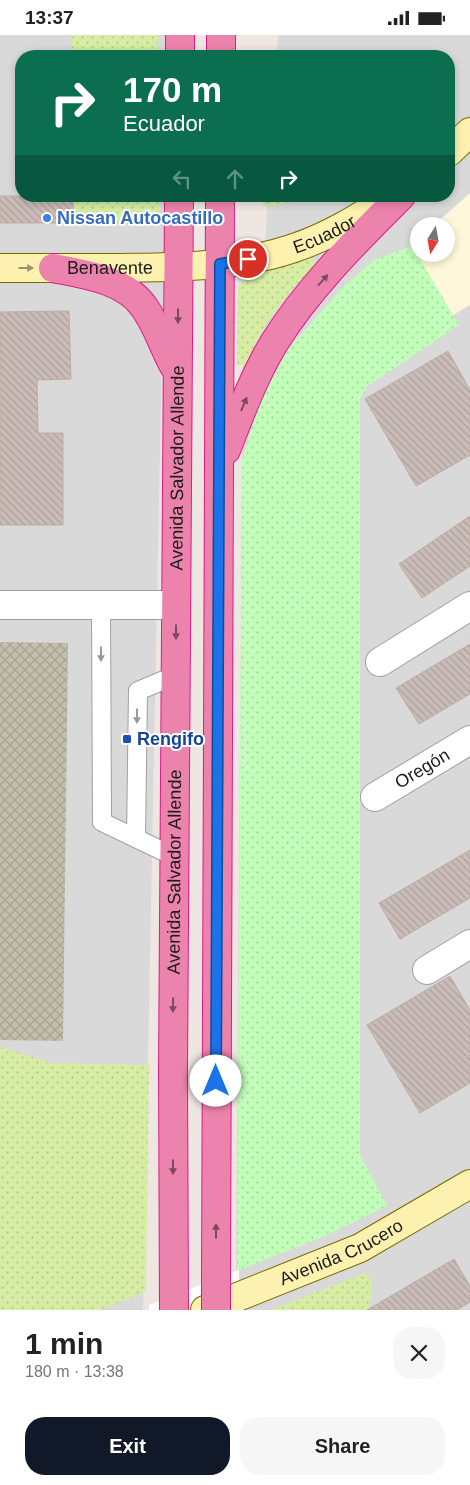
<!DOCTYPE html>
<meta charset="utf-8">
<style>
body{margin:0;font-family:Helvetica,sans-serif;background:#f6f6f6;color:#222;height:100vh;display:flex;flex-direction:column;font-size:19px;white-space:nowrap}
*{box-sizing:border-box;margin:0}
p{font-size:16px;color:#767676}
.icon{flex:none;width:28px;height:28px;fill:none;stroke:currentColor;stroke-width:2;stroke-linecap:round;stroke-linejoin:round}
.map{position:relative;height:1275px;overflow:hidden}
.sheet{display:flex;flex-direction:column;background:#fff;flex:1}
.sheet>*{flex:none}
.guide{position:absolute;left:15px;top:15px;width:440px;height:152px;border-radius:20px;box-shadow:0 2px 8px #0003;background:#0b6e4f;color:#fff;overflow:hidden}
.needle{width:32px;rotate:191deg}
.controls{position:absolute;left:410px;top:182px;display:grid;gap:10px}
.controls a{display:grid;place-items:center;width:45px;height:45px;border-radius:50%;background:#fff;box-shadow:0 2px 8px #0003;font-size:25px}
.pin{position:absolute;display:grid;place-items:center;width:42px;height:42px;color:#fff;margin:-21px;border:2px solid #fff;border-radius:50%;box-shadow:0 1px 5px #0007}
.me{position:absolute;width:55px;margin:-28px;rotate:0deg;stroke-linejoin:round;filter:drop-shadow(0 0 4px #0008)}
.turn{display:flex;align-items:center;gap:18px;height:105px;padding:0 25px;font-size:22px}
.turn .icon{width:65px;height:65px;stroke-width:2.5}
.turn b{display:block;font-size:35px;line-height:42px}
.lanes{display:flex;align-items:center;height:48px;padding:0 25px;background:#0003;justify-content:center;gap:25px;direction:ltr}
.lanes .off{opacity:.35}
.round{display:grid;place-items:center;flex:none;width:52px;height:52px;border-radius:20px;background:#f6f6f6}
.summary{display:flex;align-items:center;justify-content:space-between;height:85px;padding:0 25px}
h1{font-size:30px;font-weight:600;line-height:38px}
.cta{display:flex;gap:10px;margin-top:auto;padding:10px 25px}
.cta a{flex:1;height:58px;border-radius:20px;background:#111827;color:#fff;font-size:20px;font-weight:600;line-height:58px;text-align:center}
.cta a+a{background:#f6f6f6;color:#222}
.status{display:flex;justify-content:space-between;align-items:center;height:35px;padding:0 25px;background:#fff;direction:ltr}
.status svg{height:14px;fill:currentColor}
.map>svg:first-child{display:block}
</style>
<div class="status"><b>13:37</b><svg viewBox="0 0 49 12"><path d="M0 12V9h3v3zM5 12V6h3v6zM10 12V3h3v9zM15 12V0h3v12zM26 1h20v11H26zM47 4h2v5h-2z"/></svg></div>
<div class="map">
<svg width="470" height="1275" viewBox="0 0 470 1275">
<defs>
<pattern id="construction-cross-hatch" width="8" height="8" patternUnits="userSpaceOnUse" patternTransform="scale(1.25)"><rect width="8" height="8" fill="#c3beac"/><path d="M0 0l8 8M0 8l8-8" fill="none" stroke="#a7a393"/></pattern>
<pattern id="grass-dots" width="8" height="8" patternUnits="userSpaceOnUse" patternTransform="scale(1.25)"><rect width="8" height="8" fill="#d6eda3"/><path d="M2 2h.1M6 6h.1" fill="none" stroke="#b7cb8c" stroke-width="1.8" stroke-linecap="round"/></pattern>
<pattern id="park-dots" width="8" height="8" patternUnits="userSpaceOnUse" patternTransform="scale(1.25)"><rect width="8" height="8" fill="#c2fdba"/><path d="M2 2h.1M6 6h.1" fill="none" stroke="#a6d89f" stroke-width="1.8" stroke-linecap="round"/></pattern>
<pattern id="building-back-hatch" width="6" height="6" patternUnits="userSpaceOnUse" patternTransform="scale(1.25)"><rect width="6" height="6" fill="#cabcb7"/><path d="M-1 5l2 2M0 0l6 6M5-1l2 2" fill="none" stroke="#ada19d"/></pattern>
</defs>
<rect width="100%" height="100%" fill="#eee7e1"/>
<!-- residential -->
<path fill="#dad9d9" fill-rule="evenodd" d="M 0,0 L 166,0 L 166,21 L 21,21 L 21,161 L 165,161 L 143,1275 L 0,1275 Z
M 278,0 L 470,0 L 470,1275 L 238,1275 L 236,1232 L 243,297 L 262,263 L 268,161 L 449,161 L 449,21 L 276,21 ZM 419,191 L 446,191 L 446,219 L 419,219 Z"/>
<!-- education -->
<path fill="#fff7d9" d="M 470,158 L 470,270 L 453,280 L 412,211 L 419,204 L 419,219 L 446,219 L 446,191 L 433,191 Z"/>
<!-- construction -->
<path fill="url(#construction-cross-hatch)" d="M 0,607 L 68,608 L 63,1006 L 0,1005 Z"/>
<!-- grass -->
<path fill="url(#grass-dots)" d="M 71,0 L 157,0 L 157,21 L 72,21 Z
M 74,161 L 160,161 L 160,189 L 75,191 Z
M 263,161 L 312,161 L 305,165 L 263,172 Z
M 307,223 L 315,224 L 316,231 C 286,256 261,294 245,330 L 237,330 L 238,251 L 253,237 Z
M 0,1012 L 52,1028 L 149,1030 L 146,1257 L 99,1275 L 0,1275 Z
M 365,1238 L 372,1246 L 369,1275 L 270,1275 Z"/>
<!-- park -->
<path fill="url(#park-dots)" d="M 412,211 L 459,290 L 366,352 L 360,364 L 360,1120 L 387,1171 L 327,1200 L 237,1236 L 242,426 L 258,369 L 290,312 L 344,251 L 374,225 Z"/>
<!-- pier -->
<path fill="#fff" d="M 239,1235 L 239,1275 L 149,1275 L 149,1270 Z"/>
<!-- building -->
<path fill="url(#building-back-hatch)" stroke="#c1aaa3" d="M 0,161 L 73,161 L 73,188 L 0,188 Z
M 69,276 L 71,344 L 37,345 L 38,398 L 63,398 L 63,490 L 0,490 L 0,277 Z
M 448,316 L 470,355 L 470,420 L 416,451 L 365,364 Z
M 470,481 L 470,531 L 422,563 L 399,529 Z
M 470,609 L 470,659 L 419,689 L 396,653 Z
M 470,815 L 470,863 L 400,904 L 379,868 Z
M 450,941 L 470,975 L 470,1048 L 420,1078 L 367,990 Z
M 454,1224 L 470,1251 L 470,1267 L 457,1275 L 367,1275 Z"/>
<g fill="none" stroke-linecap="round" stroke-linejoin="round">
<defs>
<path id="lane" d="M 101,570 L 102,787 L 175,822
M 136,803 L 138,656 L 176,640"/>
<g id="street">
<path d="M 0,570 L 176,570"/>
<path d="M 380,627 L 470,571"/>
<path id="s1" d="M 375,762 L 470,705"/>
<path d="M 427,935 L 470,909"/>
</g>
<g id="secondary">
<path d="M 449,117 L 470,97"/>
<path id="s2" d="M 0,233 C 41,233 81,233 122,233 C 179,232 239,232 294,213 C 330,201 360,182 391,162"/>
<path id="s3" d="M 205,1275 L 360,1213 L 470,1149"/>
</g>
<g id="highway">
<path d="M 180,21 L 180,0"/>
<path d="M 221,21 L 221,0"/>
<path d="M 53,233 C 82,239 125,244 144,272 C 157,290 163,311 174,331"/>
<path d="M 226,415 C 240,379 254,341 274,308 C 308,253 356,206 401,161"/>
<path d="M 216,1245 L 220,161"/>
<path id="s4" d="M 174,1275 L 173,1036 L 179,161"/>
</g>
</defs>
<!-- lane casing -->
<use href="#lane" stroke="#a0a0a0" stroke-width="20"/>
<!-- street casing -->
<use href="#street" stroke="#a0a0a0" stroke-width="30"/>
<!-- secondary casing -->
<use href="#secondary" stroke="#766b00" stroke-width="30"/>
<!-- highway casing -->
<use href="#highway" stroke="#e21987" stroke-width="30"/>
<!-- lane -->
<use href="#lane" stroke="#fff" stroke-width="18"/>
<!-- street -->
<use href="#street" stroke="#fff" stroke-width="28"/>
<!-- secondary -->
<use href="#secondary" stroke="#fdf1b0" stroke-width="28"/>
<!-- highway -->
<use href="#highway" stroke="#ec83ac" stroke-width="28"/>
<defs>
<path id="highway-bridge" d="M 216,1245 L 216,1275"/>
</defs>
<!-- highway-bridge casing -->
<use href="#highway-bridge" stroke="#e21987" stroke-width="30" stroke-linecap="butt"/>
<!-- highway-bridge -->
<use href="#highway-bridge" stroke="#ec83ac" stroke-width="28"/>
</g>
<!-- one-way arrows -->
<defs><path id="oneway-solid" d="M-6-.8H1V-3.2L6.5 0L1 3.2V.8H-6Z" transform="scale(1.25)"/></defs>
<use fill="#98916d" href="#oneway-solid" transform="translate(26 233)"/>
<g fill="#7a4a5d">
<use href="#oneway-solid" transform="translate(323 245) rotate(-48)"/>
<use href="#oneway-solid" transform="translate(178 281) rotate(90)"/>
<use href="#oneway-solid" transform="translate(244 369) rotate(-67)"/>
<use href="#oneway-solid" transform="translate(176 597) rotate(90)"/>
<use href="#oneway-solid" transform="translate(173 970) rotate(91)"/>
<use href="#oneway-solid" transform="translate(173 1132) rotate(90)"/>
<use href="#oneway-solid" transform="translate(216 1196) rotate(-90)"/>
</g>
<g fill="#999">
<use href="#oneway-solid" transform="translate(101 619) rotate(90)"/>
<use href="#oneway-solid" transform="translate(137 681) rotate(91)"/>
</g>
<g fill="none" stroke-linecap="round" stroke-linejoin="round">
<defs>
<path id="route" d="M 216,1046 L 220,229 L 248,224"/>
</defs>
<!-- route casing -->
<use href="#route" stroke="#114b97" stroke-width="12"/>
<!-- route -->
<use href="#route" stroke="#1a73e8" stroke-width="9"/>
</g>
<!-- markers -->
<circle fill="#3f7fe0" stroke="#fff" stroke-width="2" cx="47" cy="183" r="5"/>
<rect fill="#1a4fb4" stroke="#fff" stroke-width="2" x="122" y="699" width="10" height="10" rx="2.5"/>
<g text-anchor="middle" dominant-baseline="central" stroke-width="4" stroke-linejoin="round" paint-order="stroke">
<!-- shop labels -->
<g font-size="18" font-weight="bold" fill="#366cbe" stroke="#fff" text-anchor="start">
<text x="57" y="183">Nissan Autocastillo</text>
</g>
<!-- street labels -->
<g font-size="18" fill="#1c1c1c" stroke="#fff">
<text stroke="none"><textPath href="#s2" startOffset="329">Ecuador</textPath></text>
<text stroke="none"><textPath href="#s2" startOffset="110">Benavente</textPath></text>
<text stroke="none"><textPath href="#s4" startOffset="842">Avenida Salvador Allende</textPath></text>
<text stroke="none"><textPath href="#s1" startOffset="55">Oregón</textPath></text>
<text stroke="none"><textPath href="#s4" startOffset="438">Avenida Salvador Allende</textPath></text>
<text stroke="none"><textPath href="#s3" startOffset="148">Avenida Crucero</textPath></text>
</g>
<!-- transit labels -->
<g font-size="18" font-weight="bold" fill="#164399" stroke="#fff" text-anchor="start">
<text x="137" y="704">Rengifo</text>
</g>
</g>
</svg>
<div class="controls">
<a><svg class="needle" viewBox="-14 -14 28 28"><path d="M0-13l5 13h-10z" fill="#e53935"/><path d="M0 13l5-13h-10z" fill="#767676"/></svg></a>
</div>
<div class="pin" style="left:248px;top:224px;background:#d93025"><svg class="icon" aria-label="arrive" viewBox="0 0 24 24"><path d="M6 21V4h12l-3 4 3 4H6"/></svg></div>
<svg class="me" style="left:216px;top:1046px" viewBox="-20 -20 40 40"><circle r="19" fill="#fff"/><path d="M0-13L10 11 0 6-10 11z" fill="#1a73e8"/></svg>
<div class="guide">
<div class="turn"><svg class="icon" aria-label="right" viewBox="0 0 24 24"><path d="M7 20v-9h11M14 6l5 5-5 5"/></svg><div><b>170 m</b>Ecuador</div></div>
<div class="lanes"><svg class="icon off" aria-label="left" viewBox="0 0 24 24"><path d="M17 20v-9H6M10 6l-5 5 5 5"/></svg><svg class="icon off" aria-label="ahead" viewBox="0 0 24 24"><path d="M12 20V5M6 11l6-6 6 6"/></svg><svg class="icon" aria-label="right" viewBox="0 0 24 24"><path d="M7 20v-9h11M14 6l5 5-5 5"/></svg></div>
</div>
</div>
<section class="sheet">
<div class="summary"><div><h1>1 min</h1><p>180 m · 13:38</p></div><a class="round"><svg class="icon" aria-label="close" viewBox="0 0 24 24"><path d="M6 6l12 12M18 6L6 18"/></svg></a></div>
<div class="cta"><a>Exit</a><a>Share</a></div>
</section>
